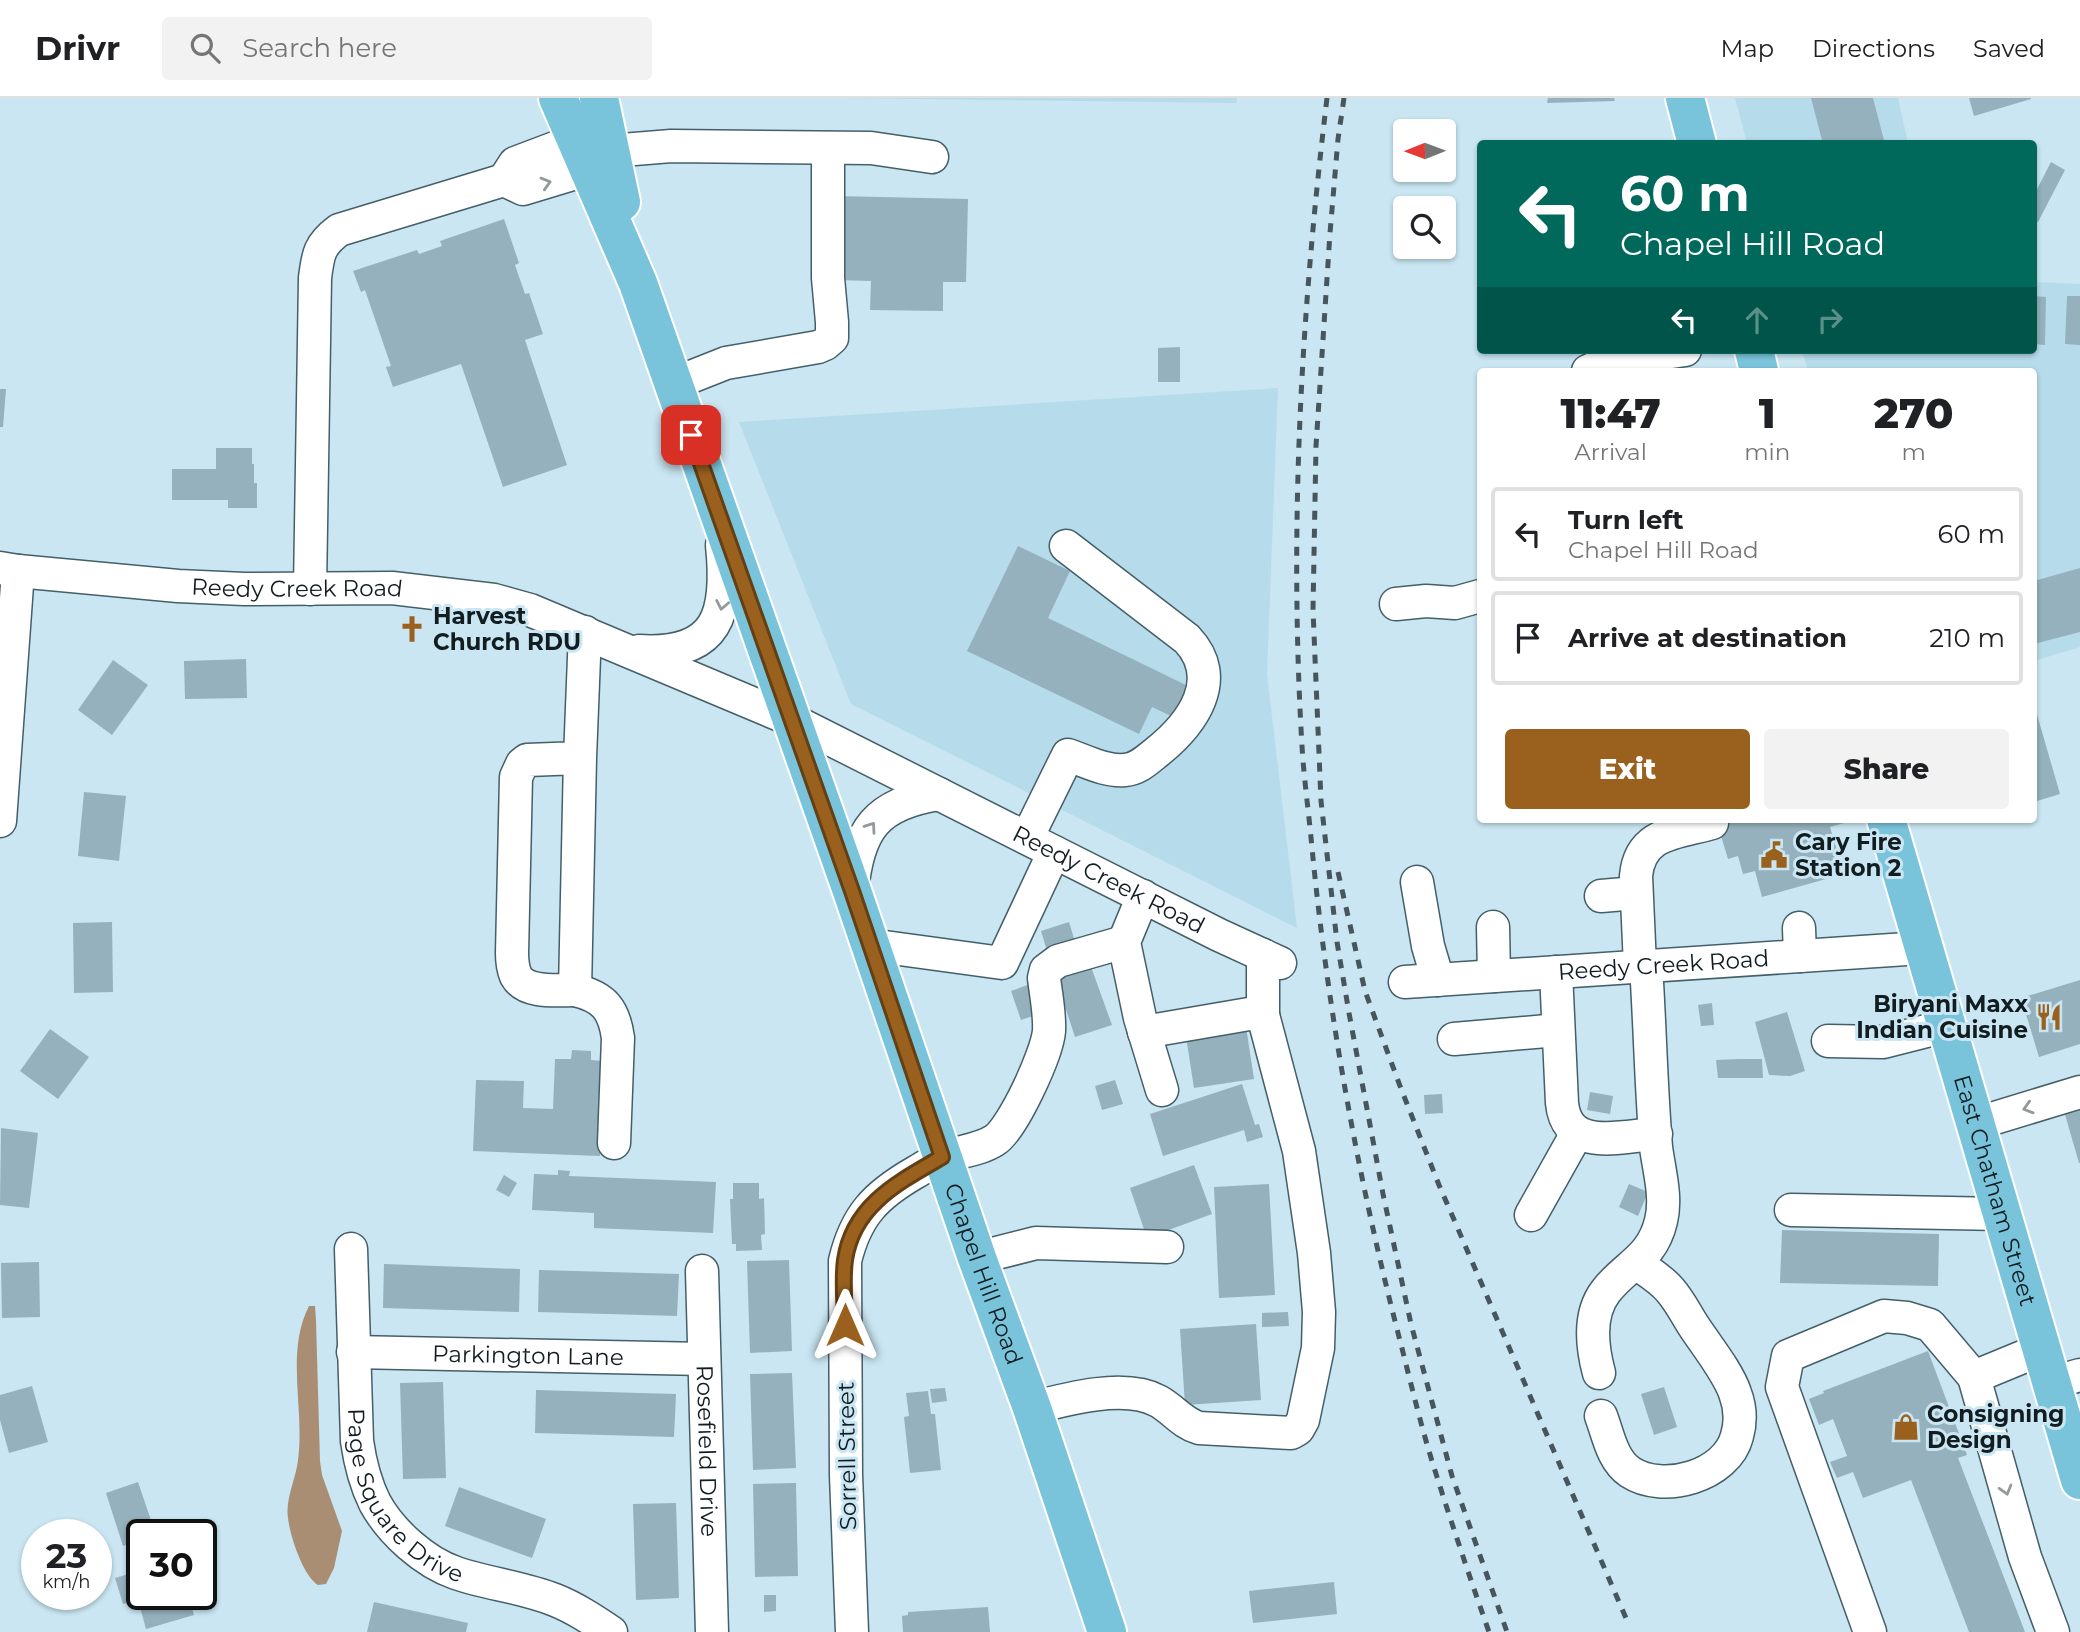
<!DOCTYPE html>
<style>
body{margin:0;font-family:Montserrat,sans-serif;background:#f2f2f2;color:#202124;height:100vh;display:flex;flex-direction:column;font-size:26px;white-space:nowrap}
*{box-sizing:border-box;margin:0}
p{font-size:23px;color:#757577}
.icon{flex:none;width:38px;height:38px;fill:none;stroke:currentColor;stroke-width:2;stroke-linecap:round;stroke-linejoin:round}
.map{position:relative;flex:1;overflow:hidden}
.details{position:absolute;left:1477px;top:270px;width:560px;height:455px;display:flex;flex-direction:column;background:#fff;border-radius:7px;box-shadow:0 2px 5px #0004}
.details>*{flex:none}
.hud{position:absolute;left:1477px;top:42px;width:560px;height:214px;border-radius:7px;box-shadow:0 2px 5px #0004;background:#00695c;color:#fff;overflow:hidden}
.needle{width:46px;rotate:269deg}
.buttons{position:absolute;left:1393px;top:21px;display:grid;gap:14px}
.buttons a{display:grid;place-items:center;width:63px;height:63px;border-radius:7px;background:#fff;box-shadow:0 2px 5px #0004;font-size:35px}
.speed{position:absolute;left:21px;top:1421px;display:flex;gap:14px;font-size:35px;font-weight:700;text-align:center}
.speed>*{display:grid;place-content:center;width:91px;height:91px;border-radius:50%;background:#fff;box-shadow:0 2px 5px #0004;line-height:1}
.speed small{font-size:18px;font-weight:400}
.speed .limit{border:4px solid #111;border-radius:10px;background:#fff;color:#111}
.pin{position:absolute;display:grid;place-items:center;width:60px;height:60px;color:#fff;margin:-30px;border-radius:14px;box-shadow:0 4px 10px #0006}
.me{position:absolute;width:77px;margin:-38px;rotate:0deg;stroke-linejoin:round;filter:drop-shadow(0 0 5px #0008)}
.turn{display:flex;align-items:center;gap:24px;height:147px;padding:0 28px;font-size:32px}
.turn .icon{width:91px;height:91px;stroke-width:2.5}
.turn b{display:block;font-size:49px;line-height:60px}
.lanes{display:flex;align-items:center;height:66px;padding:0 28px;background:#0003;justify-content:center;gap:35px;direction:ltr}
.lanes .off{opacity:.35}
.eta{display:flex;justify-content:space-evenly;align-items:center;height:119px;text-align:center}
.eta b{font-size:42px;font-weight:800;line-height:49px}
.primary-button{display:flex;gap:14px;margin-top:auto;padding:14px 28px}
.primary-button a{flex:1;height:80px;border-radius:7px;background:#9a611e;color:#fff;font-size:28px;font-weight:800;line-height:80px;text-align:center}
.primary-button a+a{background:#f2f2f2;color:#202124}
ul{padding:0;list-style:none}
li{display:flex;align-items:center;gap:21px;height:94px;margin:0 14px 10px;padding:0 14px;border:4px solid #e0e0e0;border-radius:7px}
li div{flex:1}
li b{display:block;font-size:26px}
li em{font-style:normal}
header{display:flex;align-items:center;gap:42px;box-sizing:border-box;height:98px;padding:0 35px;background:#fff;border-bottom:2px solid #e0e0e0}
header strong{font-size:33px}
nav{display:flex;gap:38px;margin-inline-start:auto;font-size:24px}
.search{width:490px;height:63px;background:#f2f2f2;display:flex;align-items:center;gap:18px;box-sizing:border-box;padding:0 24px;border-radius:7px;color:#757577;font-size:26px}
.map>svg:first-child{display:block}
</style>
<header>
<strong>Drivr</strong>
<div class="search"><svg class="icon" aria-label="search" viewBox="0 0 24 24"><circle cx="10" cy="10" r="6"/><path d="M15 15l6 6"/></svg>Search here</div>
<nav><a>Map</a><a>Directions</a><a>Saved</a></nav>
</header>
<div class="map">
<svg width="2080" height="1534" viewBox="0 0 2080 1534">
<rect width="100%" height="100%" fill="#c9e6f2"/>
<!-- built -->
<path fill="#b6dbeb" d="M 846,0 L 1237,0 L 1236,5 Z
M 1735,0 L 1898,0 L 1908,45 L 1747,45 Z
M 2034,184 L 2080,186 L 2080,549 L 2034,563 L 2034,273 L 1808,273 L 1802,252 L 2034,252 Z
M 1278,290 L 1267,576 L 1297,830 L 851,606 L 739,324 Z"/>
<!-- water -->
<path fill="#a98e74" d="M 309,1208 L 315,1208 L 316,1223 L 320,1363 L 322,1377 L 342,1433 L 334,1470 L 326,1486 L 318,1487 C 303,1478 290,1438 288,1420 C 285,1401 296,1381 298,1362 C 305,1311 285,1255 309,1208 Z"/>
<!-- building -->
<path fill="#95b1bd" d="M 1548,0 L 1614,0 L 1615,3 L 1547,5 Z
M 1811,0 L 1873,0 L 1885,46 L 1823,46 Z
M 1969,0 L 2031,0 L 2031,1 L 1974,18 Z
M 2051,64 L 2065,72 L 2038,124 L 2034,122 L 2034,97 Z
M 836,98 L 968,101 L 966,184 L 943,184 L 943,213 L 870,212 L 871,183 L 834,182 Z
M 504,121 L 519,165 L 515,167 L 525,196 L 529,195 L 543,236 L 525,242 L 567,367 L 503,389 L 461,266 L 393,289 L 386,269 L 391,268 L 365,192 L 361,194 L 353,173 L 417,152 L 419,156 L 442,148 L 440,143 Z
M 2034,198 L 2046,199 L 2045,247 L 2034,246 Z
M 2067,198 L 2080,198 L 2080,247 L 2065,246 Z
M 1180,249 L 1180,284 L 1158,284 L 1158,250 Z
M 0,291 L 6,291 L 3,329 L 0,329 Z
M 216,350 L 252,350 L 252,366 L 254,366 L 254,385 L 257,385 L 257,410 L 228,410 L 228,402 L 172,402 L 172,371 L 216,371 Z
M 1018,448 L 1070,473 L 1048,520 L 1188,588 L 1173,619 L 1152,609 L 1139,636 L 967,553 Z
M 2080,470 L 2080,534 L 2034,546 L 2034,483 Z
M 246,561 L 247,600 L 185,601 L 184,563 Z
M 113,562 L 148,587 L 112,637 L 78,612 Z
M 2034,606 L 2060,696 L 2034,704 Z
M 84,694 L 126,698 L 119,763 L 78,758 Z
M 1716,721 L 1843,721 L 1844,725 L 1830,729 L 1844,776 L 1762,799 L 1755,773 L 1743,776 L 1738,758 L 1728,761 Z
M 112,824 L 113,894 L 74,895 L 73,825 Z
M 1069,824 L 1076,847 L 1048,856 L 1041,833 Z
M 1090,866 L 1112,927 L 1075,939 L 1055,878 Z
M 2080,882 L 2080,946 L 2039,959 L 2021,900 Z
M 1035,884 L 1045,914 L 1021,922 L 1011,893 Z
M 1712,905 L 1714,927 L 1701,928 L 1698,907 Z
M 1787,914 L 1805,973 L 1790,978 L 1769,977 L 1755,924 Z
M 1245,922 L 1254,981 L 1194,990 L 1185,932 Z
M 50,931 L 89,959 L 58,1001 L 20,973 Z
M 572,952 L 591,953 L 591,962 L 604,963 L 600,1058 L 473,1053 L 476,982 L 524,983 L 523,1010 L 553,1011 L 555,961 L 571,961 Z
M 1739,961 L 1762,961 L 1763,980 L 1718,980 L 1716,962 Z
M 1115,982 L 1123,1006 L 1102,1012 L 1095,988 Z
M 1242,986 L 1255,1027 L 1259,1026 L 1263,1039 L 1247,1044 L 1244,1032 L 1163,1058 L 1150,1016 Z
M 1590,994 L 1613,998 L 1610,1016 L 1587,1012 Z
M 1442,996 L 1443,1015 L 1425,1016 L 1424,997 Z
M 2080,1000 L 2080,1065 L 2079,1065 L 2062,1006 Z
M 1,1030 L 38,1035 L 29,1110 L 0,1107 Z
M 1194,1067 L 1212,1116 L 1147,1140 L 1130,1090 Z
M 558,1072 L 570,1073 L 569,1078 L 716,1084 L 713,1135 L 594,1130 L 594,1115 L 532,1112 L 534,1076 L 558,1077 Z
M 504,1077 L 517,1085 L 509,1099 L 496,1092 Z
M 733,1085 L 759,1085 L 759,1101 L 764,1100 L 765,1136 L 761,1137 L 762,1152 L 736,1153 L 736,1146 L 732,1146 L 730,1101 L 733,1101 Z
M 1269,1086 L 1275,1197 L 1219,1200 L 1214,1089 Z
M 1629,1086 L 1648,1094 L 1638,1118 L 1619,1109 Z
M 1782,1132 L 1939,1136 L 1938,1188 L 1780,1185 Z
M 789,1162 L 792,1253 L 750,1255 L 747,1163 Z
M 39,1164 L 40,1219 L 2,1220 L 1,1165 Z
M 384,1166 L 520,1171 L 519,1214 L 383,1210 Z
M 539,1172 L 679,1176 L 677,1218 L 538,1214 Z
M 1288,1214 L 1289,1228 L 1262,1229 L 1262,1215 Z
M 1256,1226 L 1261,1302 L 1185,1307 L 1180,1231 Z
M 1928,1253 L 1967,1357 L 1958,1360 L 2025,1534 L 1969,1534 L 1911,1382 L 1863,1400 L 1853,1374 L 1837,1380 L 1830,1364 L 1847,1358 L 1833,1321 L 1819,1327 L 1809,1301 L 1824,1295 L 1823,1293 Z
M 792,1275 L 796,1370 L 753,1372 L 750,1276 Z
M 443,1284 L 446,1380 L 403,1381 L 400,1285 Z
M 32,1288 L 48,1344 L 9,1355 L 0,1322 L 0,1297 Z
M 1664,1289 L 1677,1329 L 1654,1337 L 1641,1296 Z
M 945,1290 L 947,1303 L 932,1305 L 930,1291 Z
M 536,1292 L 676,1296 L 674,1339 L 535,1335 Z
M 928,1293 L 931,1316 L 935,1316 L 941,1372 L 910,1375 L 904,1319 L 909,1318 L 906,1295 Z
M 138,1384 L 156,1437 L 142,1437 L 142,1441 L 123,1448 L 106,1395 Z
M 796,1385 L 798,1478 L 755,1479 L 753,1386 Z
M 459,1389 L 546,1421 L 532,1460 L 445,1428 Z
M 676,1405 L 679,1500 L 636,1502 L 633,1406 Z
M 142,1472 L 142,1496 L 188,1496 L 194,1517 L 146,1531 L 138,1502 L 123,1506 L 115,1480 Z
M 1334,1484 L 1337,1516 L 1253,1525 L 1249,1493 Z
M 764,1497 L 776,1497 L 776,1513 L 764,1514 Z
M 374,1504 L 468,1525 L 466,1534 L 367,1534 Z
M 988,1509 L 990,1534 L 903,1534 L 902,1518 L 908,1517 L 908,1514 Z"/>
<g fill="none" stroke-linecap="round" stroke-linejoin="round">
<defs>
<g id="minor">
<path d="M 610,53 L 671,48 L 871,50 L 932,59"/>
<path d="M 504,82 L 523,91 L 589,71"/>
<path d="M 1588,273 L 1611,263 L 1685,252"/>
<path d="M 673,286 L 726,265 L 818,249 L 825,246 L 832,240 L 832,224 L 828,180 L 828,50"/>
<path id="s1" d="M 0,470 L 18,473 L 178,488 L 244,491 L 392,490 L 494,502 L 530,512 L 792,622 L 1219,837 L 1280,865"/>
<path d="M 310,491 L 315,180 C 318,156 319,147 339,132 L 504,82 L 515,65 L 576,42"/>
<path d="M 1396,506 L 1426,503 L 1455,505 L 1480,498"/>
<path d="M 639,553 C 719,558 729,515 722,447"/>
<path d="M 580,660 L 527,662 L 522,666 L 516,679 L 512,855 C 512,862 513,871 516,878 C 526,896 557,892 575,892 L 580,660 L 585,534"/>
<path d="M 0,723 L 18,473"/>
<path d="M 1027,740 L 1068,657 C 1086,663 1106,674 1125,672 C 1138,671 1147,662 1157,654 C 1192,626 1225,581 1187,541 L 1066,448"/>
<path d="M 1417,784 L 1428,848 L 1438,882"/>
<path d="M 852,793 C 858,731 876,706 939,696"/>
<path d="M 1143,798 L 1124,844 L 1140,920 L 1162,992"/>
<path d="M 1601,798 L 1636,795"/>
<path d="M 1493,829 L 1494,878"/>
<path d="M 1799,830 L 1800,858"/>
<path d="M 870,847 L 1002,865 L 1054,754"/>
<path d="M 1263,857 L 1263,917"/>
<path d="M 1640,868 L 1636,778 C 1640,734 1677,735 1712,725"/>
<path d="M 1556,874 L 1562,1005 C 1567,1055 1621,1038 1656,1036"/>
<path id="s2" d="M 1405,884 L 1922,850"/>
<path d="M 575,892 C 604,899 614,911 618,940 L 614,1045"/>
<path d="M 1454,941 L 1558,932"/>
<path d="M 1828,943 L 1883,944 L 1946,928"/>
<path d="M 1975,1026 L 2080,994"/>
<path d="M 1791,1112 L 2001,1116"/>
<path d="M 1531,1117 L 1577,1035"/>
<path id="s3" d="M 351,1151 L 357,1343 C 360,1364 365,1385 375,1405 C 391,1434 424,1464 456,1475 C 488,1486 523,1489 555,1502 C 575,1510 593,1522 611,1534"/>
<path d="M 977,1160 L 1036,1145 L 1167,1149"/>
<path id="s4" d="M 702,1173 L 712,1534"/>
<path id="s5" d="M 353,1254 L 704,1261"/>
<path d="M 1599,1275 C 1592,1249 1588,1216 1606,1193 C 1626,1167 1652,1161 1661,1123 C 1667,1099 1659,1073 1656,1049 C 1651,989 1650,928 1646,868"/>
<path d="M 1974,1279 L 2025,1459 L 2053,1534"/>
<path d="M 2051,1285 L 2080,1277"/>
<path d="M 1032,1310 C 1066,1301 1125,1285 1158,1303 C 1173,1311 1182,1325 1199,1330 L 1291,1335 L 1298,1331 L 1303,1322 L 1318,1250 L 1319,1214 L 1314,1155 L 1299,1053 L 1263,917 L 1249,916 L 1144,934"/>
<path d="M 1601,1318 C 1608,1336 1612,1362 1630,1374 C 1663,1396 1727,1378 1737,1338 C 1741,1324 1740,1308 1735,1295 C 1728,1274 1706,1247 1693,1227 C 1686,1216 1679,1202 1670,1192 C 1661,1181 1647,1173 1636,1165"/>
<path d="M 852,1534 L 846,1377 L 845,1163 C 856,1117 876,1097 916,1074 C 925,1069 934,1062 944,1059 C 960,1053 980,1052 995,1042 C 1013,1030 1047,956 1049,933 C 1050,916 1046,897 1044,880 L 1046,872 L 1058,863 L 1124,844"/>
<path d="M 1870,1534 L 1782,1289 L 1788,1258 L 1884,1218 L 1907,1220 L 1930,1227 L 1974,1279 L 2042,1251"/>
</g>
<g id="major">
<path id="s6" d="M 558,0 L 638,185 L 852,793 L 977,1160 L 1032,1310 L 1107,1534"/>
<path d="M 599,0 L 621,104"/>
<path d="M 1685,0 L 1697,46"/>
<path d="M 1754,252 L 1759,273"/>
<path id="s7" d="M 1886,721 L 2080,1382"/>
</g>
</defs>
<!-- minor casing -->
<use href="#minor" stroke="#455f69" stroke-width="35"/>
<!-- major casing -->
<use href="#major" stroke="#fff" stroke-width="42"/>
<!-- minor -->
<use href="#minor" stroke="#fff" stroke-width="32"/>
<!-- major -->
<use href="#major" stroke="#7ac4db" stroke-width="38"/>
<!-- rail -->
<path stroke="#46565c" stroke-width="5" stroke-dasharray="9 9" stroke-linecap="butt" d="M 1327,0 C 1301,215 1289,431 1302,648 C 1304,682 1309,716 1312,750 C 1328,914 1357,1075 1398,1235 C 1409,1277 1419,1321 1432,1363 C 1450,1421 1469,1477 1489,1534
M 1344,0 L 1338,41 L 1330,135 L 1316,348 L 1313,512 L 1321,703 L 1337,844 L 1349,915 L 1383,1096 L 1411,1226 L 1452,1378 L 1507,1534
M 1338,774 L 1365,893 L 1400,988 L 1439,1087 L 1629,1527"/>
</g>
<!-- one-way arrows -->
<defs><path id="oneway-chevron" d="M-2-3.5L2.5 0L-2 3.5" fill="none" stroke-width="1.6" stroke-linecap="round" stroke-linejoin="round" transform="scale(1.75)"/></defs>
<g stroke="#94999b">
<use href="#oneway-chevron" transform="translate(546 85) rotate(-16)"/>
<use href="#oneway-chevron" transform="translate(722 507) rotate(101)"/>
<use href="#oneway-chevron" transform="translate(871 729) rotate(-55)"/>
<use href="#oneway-chevron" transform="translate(2028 1010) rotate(163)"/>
<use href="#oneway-chevron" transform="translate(2006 1392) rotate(74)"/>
</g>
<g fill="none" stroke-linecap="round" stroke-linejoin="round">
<defs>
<path id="route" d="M 691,337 L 852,793 L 942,1059 C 899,1084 853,1107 845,1162 C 842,1183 845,1206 845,1227"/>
</defs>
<!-- route casing -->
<use href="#route" stroke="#643f14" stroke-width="18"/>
<!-- route -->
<use href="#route" stroke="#9a611e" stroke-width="12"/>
</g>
<!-- icons -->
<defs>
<symbol id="church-bare" viewBox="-9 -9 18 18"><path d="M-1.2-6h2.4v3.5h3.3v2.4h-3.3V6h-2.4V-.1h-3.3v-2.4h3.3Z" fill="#9a611e" stroke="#c9e6f2" stroke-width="2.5" paint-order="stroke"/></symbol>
<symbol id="civic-bare" viewBox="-9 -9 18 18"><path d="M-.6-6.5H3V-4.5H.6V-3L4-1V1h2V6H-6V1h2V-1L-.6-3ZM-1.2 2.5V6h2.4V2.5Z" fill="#9a611e" stroke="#c9e6f2" stroke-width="2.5" paint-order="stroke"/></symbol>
<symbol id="restaurant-bare" viewBox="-9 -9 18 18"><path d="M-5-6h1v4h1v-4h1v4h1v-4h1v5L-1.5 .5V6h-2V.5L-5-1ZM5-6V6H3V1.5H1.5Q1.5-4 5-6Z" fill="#9a611e" stroke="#c9e6f2" stroke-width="2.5" paint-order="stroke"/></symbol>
<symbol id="shop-bare" viewBox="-9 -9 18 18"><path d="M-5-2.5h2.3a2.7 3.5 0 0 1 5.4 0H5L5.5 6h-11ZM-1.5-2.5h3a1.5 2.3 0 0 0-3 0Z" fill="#9a611e" stroke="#c9e6f2" stroke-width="2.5" paint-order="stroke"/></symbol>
</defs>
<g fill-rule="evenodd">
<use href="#church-bare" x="393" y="512" width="38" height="38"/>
<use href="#civic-bare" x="1755" y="738" width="38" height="38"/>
<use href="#restaurant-bare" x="2030" y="900" width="38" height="38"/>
<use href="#shop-bare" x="1887" y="1310" width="38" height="38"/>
</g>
<g text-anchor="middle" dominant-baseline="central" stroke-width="6" stroke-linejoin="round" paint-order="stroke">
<!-- street labels -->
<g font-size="23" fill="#121d21" stroke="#c9e6f2">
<text stroke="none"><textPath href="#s1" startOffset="298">Reedy Creek Road</textPath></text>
<text stroke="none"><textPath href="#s1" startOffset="1172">Reedy Creek Road</textPath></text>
<text stroke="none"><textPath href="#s2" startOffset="259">Reedy Creek Road</textPath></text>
<text stroke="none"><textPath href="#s7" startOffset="387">East Chatham Street</textPath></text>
<text stroke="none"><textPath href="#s6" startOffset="1251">Chapel Hill Road</textPath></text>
<text stroke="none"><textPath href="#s5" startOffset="175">Parkington Lane</textPath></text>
<text stroke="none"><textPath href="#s4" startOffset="180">Rosefield Drive</textPath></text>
<text transform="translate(847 1358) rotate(-91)">Sorrell Street</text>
<text stroke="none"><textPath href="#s3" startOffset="266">Page Square Drive</textPath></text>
</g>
<!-- poi labels -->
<g font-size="23" font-weight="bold" fill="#121d21" stroke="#c9e6f2" text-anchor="start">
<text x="433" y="518">Harvest<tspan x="433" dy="26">Church RDU</tspan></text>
<text x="1795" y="744">Cary Fire<tspan x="1795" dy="26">Station 2</tspan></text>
<text x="2028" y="906" text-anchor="end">Biryani Maxx<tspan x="2028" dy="26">Indian Cuisine</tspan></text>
<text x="1927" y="1316">Consigning<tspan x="1927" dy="26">Design</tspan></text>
</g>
</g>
</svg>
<div class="buttons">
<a><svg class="needle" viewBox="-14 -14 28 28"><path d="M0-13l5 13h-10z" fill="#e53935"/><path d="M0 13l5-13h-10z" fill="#757577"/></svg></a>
<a><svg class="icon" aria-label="search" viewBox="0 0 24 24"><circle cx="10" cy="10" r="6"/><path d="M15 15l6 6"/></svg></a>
</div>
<div class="speed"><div>23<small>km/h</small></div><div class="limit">30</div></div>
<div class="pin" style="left:691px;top:337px;background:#d93025"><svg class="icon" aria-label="arrive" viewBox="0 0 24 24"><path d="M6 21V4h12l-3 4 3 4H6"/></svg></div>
<svg class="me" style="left:845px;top:1227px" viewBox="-20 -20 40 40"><path d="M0-17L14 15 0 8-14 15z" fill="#9a611e" stroke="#fff" stroke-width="4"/></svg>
<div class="hud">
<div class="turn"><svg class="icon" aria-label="left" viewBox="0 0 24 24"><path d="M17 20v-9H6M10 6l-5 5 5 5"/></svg><div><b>60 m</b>Chapel Hill Road</div></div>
<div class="lanes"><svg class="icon" aria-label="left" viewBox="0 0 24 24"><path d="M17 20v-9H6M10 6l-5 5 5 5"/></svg><svg class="icon off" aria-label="ahead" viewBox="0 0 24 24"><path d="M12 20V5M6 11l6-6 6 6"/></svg><svg class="icon off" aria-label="right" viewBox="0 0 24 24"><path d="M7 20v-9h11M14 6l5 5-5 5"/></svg></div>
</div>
<section class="details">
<div class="eta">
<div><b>11:47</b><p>Arrival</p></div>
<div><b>1</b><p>min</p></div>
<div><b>270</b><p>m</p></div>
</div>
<ul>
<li><svg class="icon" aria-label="left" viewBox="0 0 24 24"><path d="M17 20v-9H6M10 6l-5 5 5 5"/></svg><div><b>Turn left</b><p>Chapel Hill Road</p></div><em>60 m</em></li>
<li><svg class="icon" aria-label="arrive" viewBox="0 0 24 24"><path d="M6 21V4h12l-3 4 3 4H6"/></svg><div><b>Arrive at destination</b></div><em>210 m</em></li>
</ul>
<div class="primary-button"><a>Exit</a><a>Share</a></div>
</section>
</div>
